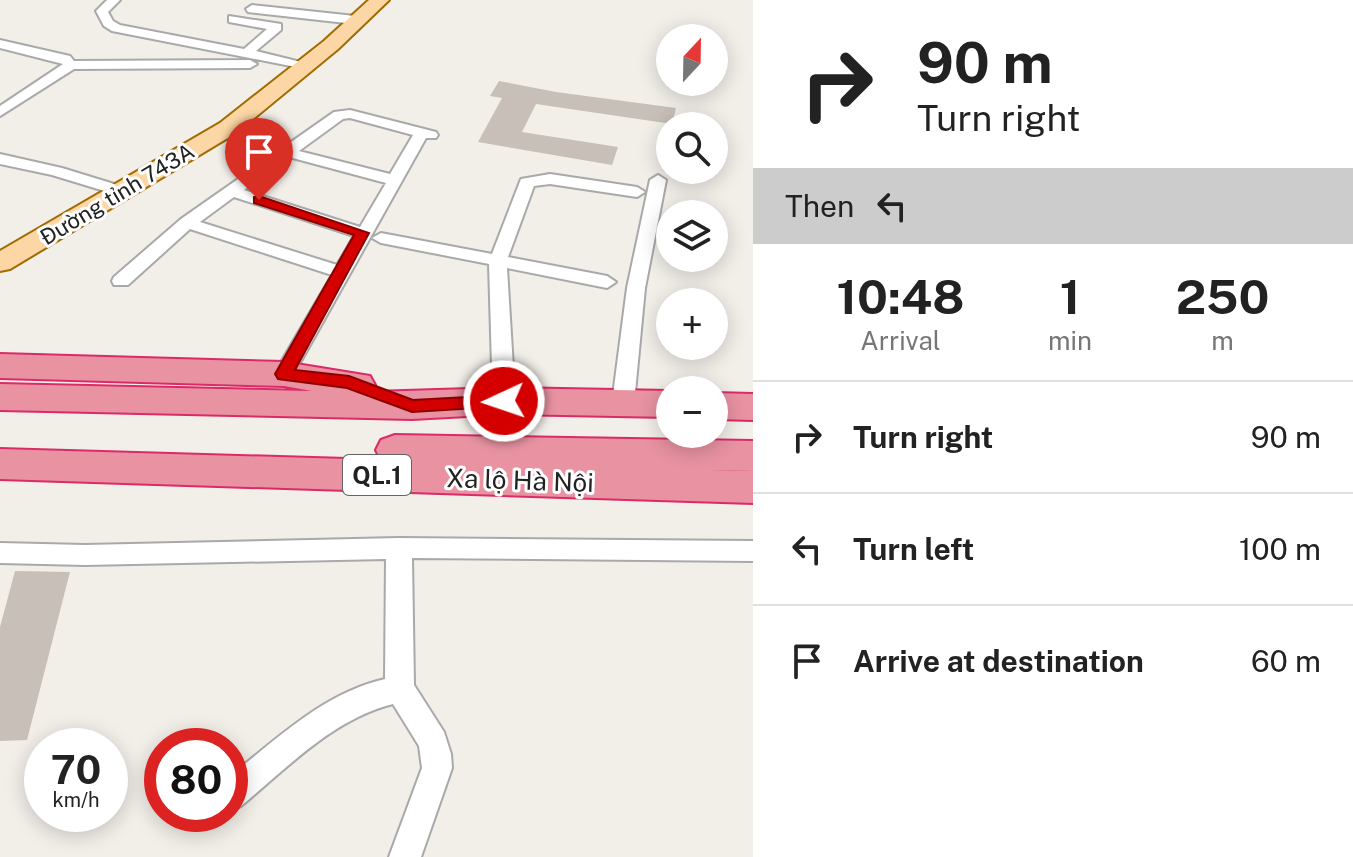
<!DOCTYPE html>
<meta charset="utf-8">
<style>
body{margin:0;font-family:"Public Sans",sans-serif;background:#f6f6f6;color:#222;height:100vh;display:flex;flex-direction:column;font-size:30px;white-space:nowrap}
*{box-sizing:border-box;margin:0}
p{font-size:26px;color:#767676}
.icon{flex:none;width:44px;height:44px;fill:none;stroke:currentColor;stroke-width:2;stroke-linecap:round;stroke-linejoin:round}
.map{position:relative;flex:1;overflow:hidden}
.details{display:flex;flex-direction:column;background:#fff;width:600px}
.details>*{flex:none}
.hud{background:#fff;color:#222;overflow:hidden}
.needle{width:52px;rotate:22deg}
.fabs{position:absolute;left:656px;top:24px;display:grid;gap:16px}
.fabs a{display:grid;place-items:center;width:72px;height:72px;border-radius:50%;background:#fff;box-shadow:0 4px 20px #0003;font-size:40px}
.speed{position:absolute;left:24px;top:728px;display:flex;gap:16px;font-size:40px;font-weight:700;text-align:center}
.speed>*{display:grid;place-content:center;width:104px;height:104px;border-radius:50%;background:#fff;box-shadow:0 4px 20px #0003;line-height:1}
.speed small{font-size:20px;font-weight:400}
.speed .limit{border:12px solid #d22;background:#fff;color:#111}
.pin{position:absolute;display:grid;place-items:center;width:68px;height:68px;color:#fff;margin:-82px -34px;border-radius:50% 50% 50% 0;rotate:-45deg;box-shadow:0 0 8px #0007}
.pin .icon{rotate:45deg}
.me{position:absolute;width:88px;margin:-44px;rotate:267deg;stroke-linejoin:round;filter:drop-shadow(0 0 6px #0008)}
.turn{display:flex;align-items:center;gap:28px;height:168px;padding:0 32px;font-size:36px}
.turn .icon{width:104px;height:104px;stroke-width:2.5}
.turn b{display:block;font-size:56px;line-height:68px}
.then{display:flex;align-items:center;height:76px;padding:0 32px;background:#0003;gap:16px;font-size:30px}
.eta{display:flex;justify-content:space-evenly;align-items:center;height:136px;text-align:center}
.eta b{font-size:48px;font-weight:700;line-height:56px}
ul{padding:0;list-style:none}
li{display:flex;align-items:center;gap:24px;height:112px;padding:0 32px;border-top:2px solid #e0e0e0}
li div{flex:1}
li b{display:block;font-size:30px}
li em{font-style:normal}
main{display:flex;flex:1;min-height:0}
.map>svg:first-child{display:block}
</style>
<main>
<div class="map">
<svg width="753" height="857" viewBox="0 0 753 857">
<rect width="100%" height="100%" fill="#f2efe9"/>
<!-- building -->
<path fill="#c7bfb8" d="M 499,81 L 556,92 L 676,108 L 672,124 L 536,104 L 522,132 L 618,147 L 612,165 L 478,142 L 502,98 L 490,96 Z
M 15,571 L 70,572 L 27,740 L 0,741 L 0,627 Z"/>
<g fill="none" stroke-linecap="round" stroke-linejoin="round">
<defs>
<path id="street" d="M 107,0 L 120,0 L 108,12 L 113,21 L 120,25 L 244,49 L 267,29 L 229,22 L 229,16 L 281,24 L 281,30 L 256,51 L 313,65 L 306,69 L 112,31 L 104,26 L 96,11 Z
M 252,5 L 355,16 L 361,20 L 355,24 L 248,12 L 246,9 Z
M 0,40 L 70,56 L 74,61 L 250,60 L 257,64 L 250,68 L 74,69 L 0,116 L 0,106 L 63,64 L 0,48 Z
M 350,110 L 436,132 L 438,135 L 436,138 L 426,138 L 291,379 L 277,379 L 274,374 L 332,275 L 190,229 L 128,285 L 114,285 L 112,281 L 114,277 L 181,219 L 334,112 ZM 350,118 L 413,135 L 390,174 L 299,151 L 343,119 ZM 289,157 L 386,183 L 360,227 L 244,190 ZM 234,197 L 354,236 L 337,265 L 200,222 Z
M 0,154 L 62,168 L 127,188 L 129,191 L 121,196 L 52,175 L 0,164 Z
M 550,174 L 637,187 L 645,192 L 637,197 L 550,184 L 534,186 L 508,257 L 607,276 L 616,282 L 607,288 L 507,268 L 515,401 L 512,406 L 496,406 L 493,401 L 489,264 L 381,243 L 372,238 L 381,233 L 492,254 L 521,179 Z
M 658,175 L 666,180 L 645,288 L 634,403 L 631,408 L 615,408 L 612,403 L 627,288 L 650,180 Z
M 399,538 L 753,541 L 753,561 L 412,558 L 414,685 L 444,732 L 451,754 L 452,768 L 421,857 L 389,857 L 422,768 L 419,746 L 393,704 C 333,719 287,768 241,806 L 230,810 L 230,776 C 278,738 324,693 385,679 L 386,559 L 85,565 L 0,563 L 0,543 L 85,545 Z"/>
<path id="primary" d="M 369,0 L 389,0 L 338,49 L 236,133 L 10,269 L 0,271 L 0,251 L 220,123 L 324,41 Z"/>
<path id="highway" d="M 0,354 L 284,362 L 370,376 L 375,385 L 371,392 L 504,388 L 670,391 L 670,417 L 504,414 L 412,419 L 0,410 L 0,384 L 312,391 L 284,386 L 0,378 Z
M 714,393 L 753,394 L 753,420 L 714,419 Z
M 395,435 L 753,441 L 753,471 L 712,470 L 753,471 L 753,503 L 0,479 L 0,449 L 381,460 L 376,450 L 381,440 Z"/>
</defs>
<!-- street casing -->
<use href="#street" stroke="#a9a9a9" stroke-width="4"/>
<!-- primary casing -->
<use href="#primary" stroke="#a06b00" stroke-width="4"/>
<!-- highway casing -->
<use href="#highway" stroke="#dc2a67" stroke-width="4"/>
<!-- street -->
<use href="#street" fill="#fff" fill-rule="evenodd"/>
<!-- primary -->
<use href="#primary" fill="#fcd6a4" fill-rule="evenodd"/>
<!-- highway -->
<use href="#highway" fill="#e892a2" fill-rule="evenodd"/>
</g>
<!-- route -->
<path fill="#d40000" stroke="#8a0000" stroke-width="2" d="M 259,196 L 369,233 L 295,370 L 349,376 L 413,400 L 504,395 L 510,397 L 513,401 L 510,406 L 412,412 L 347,388 L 278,379 L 275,374 L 354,235 L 254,203 L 254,197 Z"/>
<g text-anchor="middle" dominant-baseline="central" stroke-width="6" stroke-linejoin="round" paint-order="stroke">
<!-- far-street labels -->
<g font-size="22" fill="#222" stroke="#fff">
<text transform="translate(117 194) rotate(-31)">Đường tỉnh 743A</text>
</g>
<!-- shield labels -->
<rect fill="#fff" stroke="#646464" stroke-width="2" x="343" y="455" width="68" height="40" rx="6"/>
<g font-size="24" font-weight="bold" fill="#222">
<text x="377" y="475">QL.1</text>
</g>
<!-- street labels -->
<g font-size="26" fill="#222" stroke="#fff">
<text transform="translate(520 480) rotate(2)">Xa lộ Hà Nội</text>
</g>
</g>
</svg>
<div class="fabs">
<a><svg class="needle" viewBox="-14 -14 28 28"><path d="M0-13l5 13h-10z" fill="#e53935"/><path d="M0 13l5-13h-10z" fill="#767676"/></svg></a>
<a><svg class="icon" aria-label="search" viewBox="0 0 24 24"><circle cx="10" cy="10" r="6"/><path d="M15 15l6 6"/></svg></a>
<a><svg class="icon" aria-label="layers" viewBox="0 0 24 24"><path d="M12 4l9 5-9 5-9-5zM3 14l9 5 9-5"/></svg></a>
<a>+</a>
<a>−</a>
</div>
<div class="speed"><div>70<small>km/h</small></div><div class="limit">80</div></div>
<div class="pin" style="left:259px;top:200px;background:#d93025"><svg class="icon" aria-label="arrive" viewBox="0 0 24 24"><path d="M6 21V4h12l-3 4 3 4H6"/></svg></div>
<svg class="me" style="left:504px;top:401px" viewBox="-20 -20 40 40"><circle r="17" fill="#d40000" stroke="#fff" stroke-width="3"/><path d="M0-11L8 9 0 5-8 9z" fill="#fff"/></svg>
</div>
<section class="details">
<div class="hud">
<div class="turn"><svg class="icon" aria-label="right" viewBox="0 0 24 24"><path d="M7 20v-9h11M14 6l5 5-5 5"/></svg><div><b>90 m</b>Turn right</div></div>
<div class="then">Then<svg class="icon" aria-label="left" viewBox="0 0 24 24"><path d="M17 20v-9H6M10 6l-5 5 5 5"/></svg></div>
</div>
<div class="eta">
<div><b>10:48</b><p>Arrival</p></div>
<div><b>1</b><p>min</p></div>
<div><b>250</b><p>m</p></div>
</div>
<ul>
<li><svg class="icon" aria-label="right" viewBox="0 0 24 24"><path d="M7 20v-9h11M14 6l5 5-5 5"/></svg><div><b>Turn right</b></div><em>90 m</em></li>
<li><svg class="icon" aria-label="left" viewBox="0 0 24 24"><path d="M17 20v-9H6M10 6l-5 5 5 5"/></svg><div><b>Turn left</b></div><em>100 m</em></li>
<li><svg class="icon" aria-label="arrive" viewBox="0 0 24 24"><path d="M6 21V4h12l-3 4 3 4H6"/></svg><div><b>Arrive at destination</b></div><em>60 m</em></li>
</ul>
</section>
</main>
